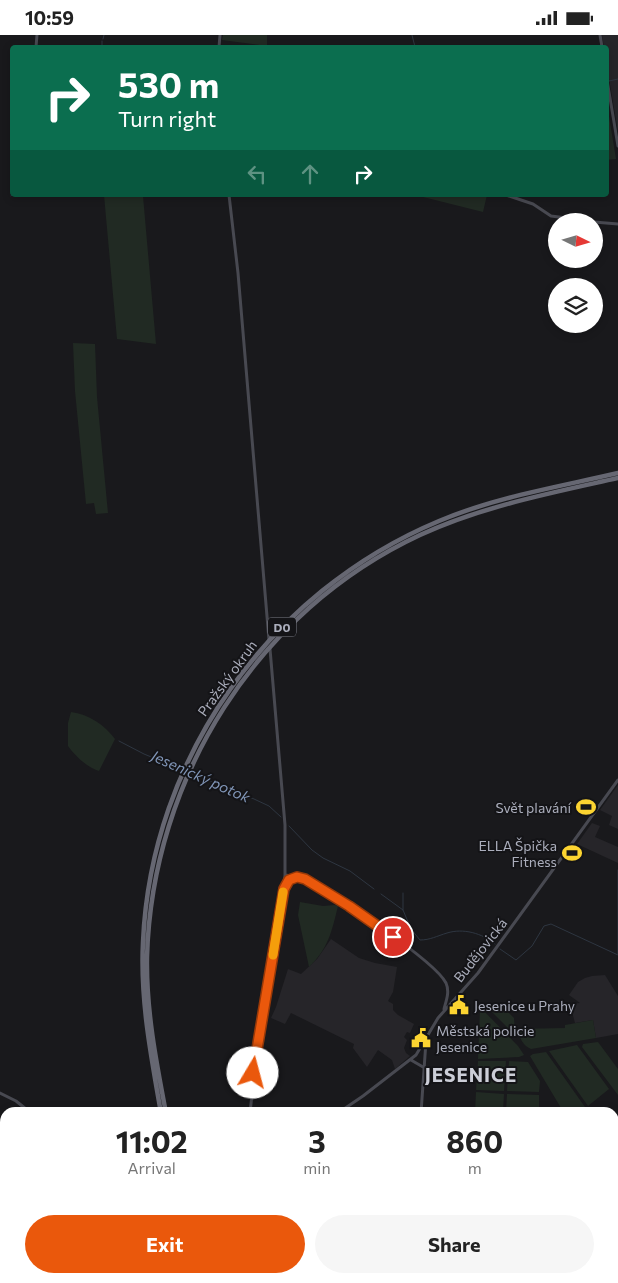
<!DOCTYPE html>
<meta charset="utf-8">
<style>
body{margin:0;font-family:Commissioner,sans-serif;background:#f6f6f6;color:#222;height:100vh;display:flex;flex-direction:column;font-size:19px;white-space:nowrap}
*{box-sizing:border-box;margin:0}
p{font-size:16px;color:#767676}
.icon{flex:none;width:28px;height:28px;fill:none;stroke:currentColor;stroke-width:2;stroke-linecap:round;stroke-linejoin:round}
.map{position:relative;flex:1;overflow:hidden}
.side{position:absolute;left:0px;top:1072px;width:619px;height:176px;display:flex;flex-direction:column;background:#fff;border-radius:15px 15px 0 0;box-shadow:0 2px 8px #0003}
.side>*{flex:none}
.top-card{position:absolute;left:10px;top:10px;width:599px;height:152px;border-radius:5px;box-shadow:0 2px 8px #0003;background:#0b6e4f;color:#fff;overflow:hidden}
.needle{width:32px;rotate:95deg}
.fabs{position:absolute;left:548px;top:178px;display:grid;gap:10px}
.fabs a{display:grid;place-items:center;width:55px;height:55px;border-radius:50%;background:#fff;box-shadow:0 2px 8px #0003;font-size:25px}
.pin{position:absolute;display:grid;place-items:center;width:42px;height:42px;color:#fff;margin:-21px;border:2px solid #fff;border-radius:50%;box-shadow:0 1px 5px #0007}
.me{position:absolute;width:55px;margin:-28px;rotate:8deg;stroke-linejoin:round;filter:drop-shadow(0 0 4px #0008)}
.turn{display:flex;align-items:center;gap:18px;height:105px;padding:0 25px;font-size:22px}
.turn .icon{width:65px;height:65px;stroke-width:2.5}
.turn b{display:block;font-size:35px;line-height:42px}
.lanes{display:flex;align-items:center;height:48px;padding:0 25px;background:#0003;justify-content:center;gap:25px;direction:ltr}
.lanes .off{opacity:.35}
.eta{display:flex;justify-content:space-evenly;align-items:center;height:85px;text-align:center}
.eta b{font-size:30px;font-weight:700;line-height:35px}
.button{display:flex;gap:10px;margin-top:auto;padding:10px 25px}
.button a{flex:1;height:58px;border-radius:30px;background:#ea580c;color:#fff;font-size:20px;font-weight:700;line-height:58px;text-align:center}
.button a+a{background:#f6f6f6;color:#222}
.status{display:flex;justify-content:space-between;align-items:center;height:35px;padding:0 25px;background:#fff;direction:ltr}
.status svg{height:14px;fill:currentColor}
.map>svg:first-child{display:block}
</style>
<div class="status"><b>10:59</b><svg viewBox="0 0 49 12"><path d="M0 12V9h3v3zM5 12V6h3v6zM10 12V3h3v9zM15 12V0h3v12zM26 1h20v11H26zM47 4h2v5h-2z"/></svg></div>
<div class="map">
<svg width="618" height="1248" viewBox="0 0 618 1248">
<rect width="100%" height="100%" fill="#19191c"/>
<!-- built -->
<path fill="#262529" d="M 602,0 L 618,0 L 618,97 L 606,26 L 606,12 L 604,12 Z
M 618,750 L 618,794 L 609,790 L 612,781 L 600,775 Z
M 592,788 L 600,791 L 595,802 L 618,812 L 618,828 L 577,809 Z
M 331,904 L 359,923 L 375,928 L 397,932 L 393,957 L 388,966 L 393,969 L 393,975 L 398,980 L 414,989 L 410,998 L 407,997 L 404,1002 L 407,1005 L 404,1013 L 406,1018 L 410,1021 L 395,1034 L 392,1025 L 378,1015 L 367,1032 L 353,1013 L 354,1009 L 291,978 L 285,989 L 271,983 L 276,972 L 288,934 L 301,939 L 317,924 Z
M 605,940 L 618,961 L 618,999 L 596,1003 L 593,985 L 575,988 L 570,969 L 580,968 L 569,960 L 578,947 L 585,943 L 592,941 Z"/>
<!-- green -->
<path fill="#212a23" d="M 223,0 L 267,0 L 267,11 L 222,5 Z
M 606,63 L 616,124 L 606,125 Z
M 104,160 L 143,161 L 156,309 L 117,304 Z
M 415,160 L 487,160 L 483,177 Z
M 73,308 L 95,309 L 97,362 L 108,478 L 96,479 L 94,468 L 86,469 L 75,356 Z
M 71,677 C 88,679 105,690 115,704 L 99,736 C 88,733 75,721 68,711 L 68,688 Z
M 300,867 L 323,871 L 335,870 L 338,871 C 332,896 328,914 309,932 L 298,880 Z
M 499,968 L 514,983 L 515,1000 L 491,976 Z
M 481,973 L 518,1011 L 524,1020 L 519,1022 L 478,1024 L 480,974 Z
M 593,985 L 596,1003 L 531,1014 C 523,1011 519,1002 518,994 L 565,993 L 565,990 Z
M 598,1007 L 618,1034 L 618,1060 L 582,1012 L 583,1009 Z
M 577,1010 L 609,1054 L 588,1071 L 549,1016 Z
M 546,1017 L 585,1072 L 580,1077 L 564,1077 L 566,1075 L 563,1076 L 561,1073 L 530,1021 L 533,1019 Z
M 478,1026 L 506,1026 L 504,1056 L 476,1055 Z
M 509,1026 L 528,1027 L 540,1046 L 539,1057 L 507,1056 Z
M 476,1057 L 504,1059 L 503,1077 L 475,1077 Z
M 507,1059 L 539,1060 L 539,1077 L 506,1077 Z"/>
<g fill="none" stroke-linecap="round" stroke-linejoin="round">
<!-- stream -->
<path stroke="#2e3641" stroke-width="1" d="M 412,0 L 415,12
M 103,4 L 104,0
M 102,12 L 102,6
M 609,46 L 618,44
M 11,161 L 12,159
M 119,706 L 144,719 L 254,764 L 269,771 L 281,782
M 289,791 L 312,815 L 323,823 L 350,836 L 374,854
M 381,859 L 403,875 L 411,894 L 420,905 C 430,905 437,901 447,898 C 463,893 482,898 495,909
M 403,875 L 403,858
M 500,914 L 516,925 L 532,911 L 544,891 L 551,889 L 618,920
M 618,919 L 618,835
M 0,1127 L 5,1129
M 32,1244 L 34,1248
M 220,1244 L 222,1248"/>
<!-- secondary -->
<path stroke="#484951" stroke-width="3" d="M 600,0 L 602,12
M 36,12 L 37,0
M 219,12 L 220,0
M 606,39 L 618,111
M 229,160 L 238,238 L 269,605
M 506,160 L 533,169 L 551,181 L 590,186
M 594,187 L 618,189
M 285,840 C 291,841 297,841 303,844 C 329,855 435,926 446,948 C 450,957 446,966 444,974
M 285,851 L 289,845 L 295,842
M 411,1025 L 423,1032
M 0,1058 L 16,1066 L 31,1078
M 250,1078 L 257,1013 L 280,884 L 285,840 L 285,790 L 270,614
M 338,1078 L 363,1061 L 416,1020 L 438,983 L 478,938 L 618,745
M 421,1078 L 426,1006
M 122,1244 L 128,1248
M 260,1244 L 262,1248
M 441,1244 L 442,1248
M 133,1248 L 139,1248
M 149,1248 L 155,1244"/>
<!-- highway -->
<path stroke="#666772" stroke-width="4.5" d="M 161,1078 C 151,1021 140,965 143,907 C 151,723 269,557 439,486 C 496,462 558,452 618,438
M 166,1078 C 156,1026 146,974 147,922 C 152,743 257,576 420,500 C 483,471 551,458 618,443
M 187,1244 L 187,1248
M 192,1244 L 192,1248"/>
</g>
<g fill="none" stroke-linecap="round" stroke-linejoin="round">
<defs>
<path id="route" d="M 253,1038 L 284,854 L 289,845 L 297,842 L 305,844 L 349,871 L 393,902"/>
</defs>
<!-- route casing -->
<use href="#route" stroke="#983908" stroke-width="12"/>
<!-- route -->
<use href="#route" stroke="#ea580c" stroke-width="9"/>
<!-- slow -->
<path stroke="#f59e0b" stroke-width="9" d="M 273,920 L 283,857"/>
</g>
<!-- icons -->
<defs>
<symbol id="stadium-bare" viewBox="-9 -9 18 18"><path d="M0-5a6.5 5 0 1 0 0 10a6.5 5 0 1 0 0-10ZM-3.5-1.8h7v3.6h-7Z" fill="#fcd431" stroke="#141417" stroke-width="2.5" paint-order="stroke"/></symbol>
<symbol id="civic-bare" viewBox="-9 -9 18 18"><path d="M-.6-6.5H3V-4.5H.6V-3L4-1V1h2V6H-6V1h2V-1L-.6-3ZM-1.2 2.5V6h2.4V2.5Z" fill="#fcd431" stroke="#141417" stroke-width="2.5" paint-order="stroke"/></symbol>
</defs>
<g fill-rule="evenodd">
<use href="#stadium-bare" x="572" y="758" width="28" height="28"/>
<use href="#stadium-bare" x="558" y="804" width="28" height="28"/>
<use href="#civic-bare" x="445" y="956" width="28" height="28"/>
<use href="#civic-bare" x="407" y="989" width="28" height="28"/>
</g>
<g text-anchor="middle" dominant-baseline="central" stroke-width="4" stroke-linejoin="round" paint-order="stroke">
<!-- shield labels -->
<rect fill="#141417" stroke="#7e808a" stroke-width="1" x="268" y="582.5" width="28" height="19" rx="4"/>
<g font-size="12" font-weight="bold" fill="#abaebc">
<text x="282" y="592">D0</text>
</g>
<!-- street labels -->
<g font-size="14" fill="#abaebc" stroke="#141417">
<text transform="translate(227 643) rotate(-54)">Pražský okruh</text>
<text transform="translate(480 915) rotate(-52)">Budějovická</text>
</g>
<!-- poi labels -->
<g font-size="14" fill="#abaebc" stroke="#141417" text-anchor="end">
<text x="571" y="772">Svět plavání</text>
<text x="557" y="810">ELLA Špička<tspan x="557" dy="16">Fitness</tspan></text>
<text x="474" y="970" text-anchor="start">Jesenice u Prahy</text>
<text x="436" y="995" text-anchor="start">Městská policie<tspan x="436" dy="16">Jesenice</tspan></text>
</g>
<!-- water labels -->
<g font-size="15" font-style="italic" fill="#8196b8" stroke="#141417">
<text transform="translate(201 741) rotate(24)">Jesenický potok</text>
</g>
<!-- district labels -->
<g font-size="19" font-weight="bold" letter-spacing="1" fill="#ccced7" stroke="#141417">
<text x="471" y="1039">JESENICE</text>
</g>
</g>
</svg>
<div class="fabs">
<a><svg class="needle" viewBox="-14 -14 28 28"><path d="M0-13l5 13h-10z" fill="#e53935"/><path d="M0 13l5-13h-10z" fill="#767676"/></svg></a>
<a><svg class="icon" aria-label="layers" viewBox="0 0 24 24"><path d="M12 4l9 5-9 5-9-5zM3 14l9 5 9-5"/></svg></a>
</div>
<div class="pin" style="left:393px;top:902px;background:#d93025"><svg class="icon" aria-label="arrive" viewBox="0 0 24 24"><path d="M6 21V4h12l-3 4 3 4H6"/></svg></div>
<svg class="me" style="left:253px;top:1038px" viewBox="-20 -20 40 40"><circle r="19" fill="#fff"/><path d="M0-13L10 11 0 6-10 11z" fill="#ea580c"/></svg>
<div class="top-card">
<div class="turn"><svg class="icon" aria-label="right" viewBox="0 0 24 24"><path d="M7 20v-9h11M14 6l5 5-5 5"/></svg><div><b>530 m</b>Turn right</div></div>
<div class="lanes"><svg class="icon off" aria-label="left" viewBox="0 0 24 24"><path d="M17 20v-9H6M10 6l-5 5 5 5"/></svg><svg class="icon off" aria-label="ahead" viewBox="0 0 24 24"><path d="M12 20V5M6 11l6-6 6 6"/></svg><svg class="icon" aria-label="right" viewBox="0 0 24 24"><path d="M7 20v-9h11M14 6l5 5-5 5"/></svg></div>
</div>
<section class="side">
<div class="eta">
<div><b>11:02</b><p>Arrival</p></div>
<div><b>3</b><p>min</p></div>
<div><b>860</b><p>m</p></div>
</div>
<div class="button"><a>Exit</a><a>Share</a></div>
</section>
</div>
